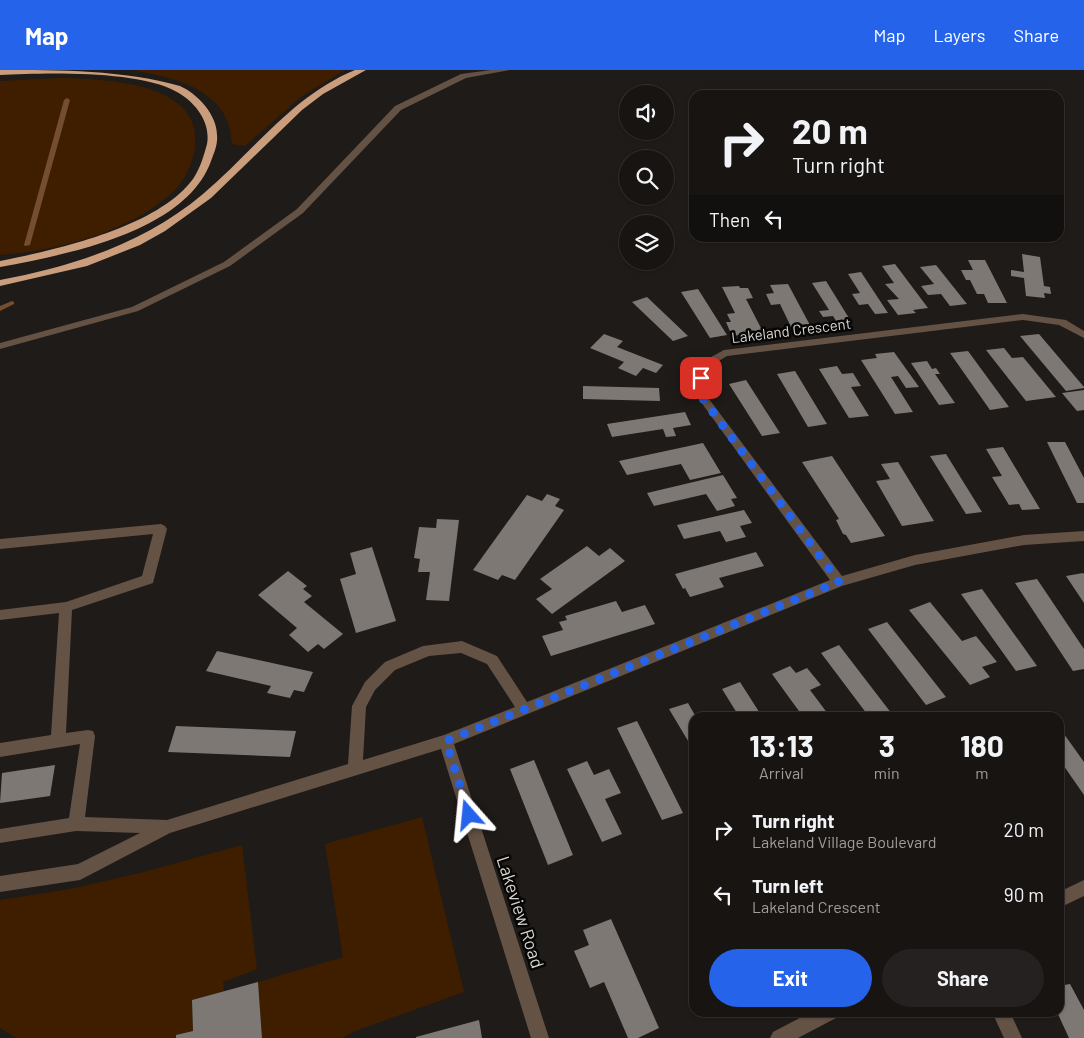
<!DOCTYPE html>
<style>
body{margin:0;font-family:Barlow,sans-serif;background:#242120;color:#f1f3f6;height:100vh;display:flex;flex-direction:column;font-size:19px;white-space:nowrap}
*{box-sizing:border-box;margin:0}
p{font-size:16px;color:#9e9e9f}
.icon{flex:none;width:28px;height:28px;fill:none;stroke:currentColor;stroke-width:2;stroke-linecap:round;stroke-linejoin:round}
.map{position:relative;flex:1;overflow:hidden}
.drawer{position:absolute;left:689px;top:642px;width:375px;height:305px;display:flex;flex-direction:column;background:#171412;border-radius:15px;box-shadow:0 1px 4px #0004,0 0 0 1px #363332}
.drawer>*{flex:none}
.top-card{position:absolute;left:689px;top:20px;width:375px;height:152px;border-radius:15px;box-shadow:0 1px 4px #0004,0 0 0 1px #363332;background:#171412;color:#f1f3f6;overflow:hidden}
.buttons{position:absolute;left:619px;top:15px;display:grid;gap:10px}
.buttons a{display:grid;place-items:center;width:55px;height:55px;border-radius:50%;background:#171412;box-shadow:0 1px 4px #0004,0 0 0 1px #363332;font-size:25px}
.pin{position:absolute;display:grid;place-items:center;width:42px;height:42px;color:#fff;margin:-21px;border-radius:10px;box-shadow:0 2px 8px #0006}
.me{position:absolute;width:55px;margin:-28px;rotate:342deg;stroke-linejoin:round;filter:drop-shadow(0 0 4px #0008)}
.turn{display:flex;align-items:center;gap:18px;height:105px;padding:0 20px;font-size:22px}
.turn .icon{width:65px;height:65px;stroke-width:2.5}
.turn b{display:block;font-size:35px;line-height:42px}
.then{display:flex;align-items:center;height:48px;padding:0 20px;background:#0003;gap:10px;font-size:19px}
.eta{display:flex;justify-content:space-evenly;align-items:center;height:85px;text-align:center}
.eta b{font-size:30px;font-weight:700;line-height:35px}
.button{display:flex;gap:10px;margin-top:auto;padding:10px 20px}
.button a{flex:1;height:58px;border-radius:30px;background:#2563eb;color:#fff;font-size:20px;font-weight:700;line-height:58px;text-align:center}
.button a+a{background:#242120;color:#f1f3f6}
ul{padding:0;list-style:none}
li{display:flex;align-items:center;gap:15px;height:65px;padding:0 20px}
li div{flex:1}
li b{display:block;font-size:19px}
li em{font-style:normal}
header{display:flex;align-items:center;gap:30px;box-sizing:border-box;height:70px;padding:0 25px;background:#2563eb;color:#fff}
header strong{font-size:24px}
nav{display:flex;gap:28px;margin-inline-start:auto;font-size:18px}
.map>svg:first-child{display:block}
</style>
<header>
<strong>Map</strong>
<nav><a>Map</a><a>Layers</a><a>Share</a></nav>
</header>
<div class="map">
<svg width="1084" height="968" viewBox="0 0 1084 968">
<rect width="100%" height="100%" fill="#1f1b18"/>
<!-- green -->
<path fill="#3f1e00" d="M 131,0 L 345,0 L 302,26 L 245,76 L 232,74 C 231,68 231,61 229,55 C 216,16 167,6 131,0 Z
M 61,8 C 105,9 203,12 195,77 C 193,92 186,109 175,120 C 133,161 57,181 0,185 L 0,11 Z
M 422,747 L 464,922 L 355,961 L 342,968 L 262,968 L 258,912 L 343,887 L 325,774 Z
M 242,775 L 257,899 L 223,912 L 224,921 L 192,930 L 193,961 L 176,965 L 176,968 L 16,968 L 0,958 L 0,830 L 70,819 L 140,803 Z"/>
<g fill="none" stroke-linecap="round" stroke-linejoin="round">
<!-- stream -->
<path fill="#754e2f" fill-rule="evenodd" d="M 67,28 L 70,30 L 30,175 L 25,176 L 24,175 L 64,30 Z
M 12,231 L 14,232 L 14,234 L 0,241 L 0,236 Z"/>
</g>
<!-- building -->
<path fill="#7d7874" d="M 1022,184 L 1040,187 L 1044,216 L 1050,217 L 1051,224 L 1044,223 L 1045,228 L 1026,226 L 1024,208 L 1011,206 L 1011,200 L 1024,202 Z
M 968,190 L 985,190 L 1007,233 L 988,233 L 984,224 L 977,224 L 970,210 L 966,210 L 961,200 L 973,200 Z
M 895,194 L 928,238 L 913,240 L 916,243 L 898,245 L 887,230 L 899,229 L 885,214 L 894,213 L 882,196 Z
M 936,195 L 967,234 L 950,236 L 941,224 L 928,225 L 921,216 L 934,214 L 920,197 Z
M 861,202 L 888,243 L 875,244 L 868,234 L 859,235 L 852,224 L 860,223 L 848,204 Z
M 826,211 L 852,253 L 838,254 L 833,246 L 823,247 L 819,241 L 829,240 L 812,213 Z
M 788,214 L 811,257 L 792,259 L 780,234 L 771,235 L 766,224 L 774,223 L 770,215 Z
M 739,216 L 740,218 L 748,218 L 753,228 L 746,229 L 763,262 L 732,266 L 726,252 L 731,252 L 727,244 L 735,243 L 722,217 Z
M 698,219 L 727,265 L 710,268 L 681,222 Z
M 647,227 L 688,266 L 673,271 L 632,232 Z
M 604,264 L 623,271 L 617,277 L 663,295 L 656,303 L 643,298 L 636,306 L 618,298 L 624,292 L 590,278 Z
M 1039,264 L 1084,317 L 1084,318 L 1066,321 L 1020,266 Z
M 1004,278 L 1012,288 L 1023,287 L 1056,327 L 1026,331 L 986,280 Z
M 968,281 L 1009,337 L 990,340 L 950,283 Z
M 894,282 L 919,317 L 906,318 L 898,306 L 891,307 L 913,342 L 895,344 L 861,290 L 877,288 L 875,284 Z
M 927,291 L 932,299 L 936,298 L 940,304 L 935,304 L 955,333 L 939,335 L 911,293 Z
M 837,296 L 842,304 L 853,303 L 861,316 L 851,317 L 869,346 L 849,348 L 819,299 Z
M 795,301 L 827,354 L 808,357 L 777,304 Z
M 746,310 L 780,363 L 762,366 L 729,314 Z
M 583,316 L 659,318 L 660,331 L 583,329 Z
M 1084,320 L 1084,340 L 1077,341 L 1062,323 Z
M 685,342 L 691,355 L 673,358 L 676,366 L 666,367 L 663,359 L 612,367 L 607,354 Z
M 1047,372 L 1065,372 L 1084,408 L 1084,433 L 1077,433 Z
M 703,373 L 721,403 L 690,410 L 681,394 L 627,405 L 619,391 Z
M 1003,377 L 1040,439 L 1022,440 L 1019,434 L 1009,435 L 992,407 L 1002,406 L 986,379 Z
M 946,384 L 982,442 L 966,444 L 930,386 Z
M 832,386 L 885,466 L 851,473 L 846,465 L 843,464 L 836,450 L 839,449 L 802,392 Z
M 898,392 L 934,451 L 902,456 L 876,411 L 890,409 L 881,394 Z
M 723,405 L 737,428 L 731,429 L 735,436 L 717,441 L 706,424 L 654,436 L 647,423 Z
M 547,424 L 560,429 L 555,436 L 564,440 L 515,510 L 502,505 L 498,510 L 473,500 L 527,425 L 542,431 Z
M 744,440 L 752,453 L 740,456 L 746,467 L 726,472 L 720,461 L 684,469 L 677,455 Z
M 437,449 L 459,450 L 449,531 L 426,530 L 430,502 L 418,502 L 420,489 L 414,488 L 419,457 L 436,458 Z
M 587,476 L 599,486 L 610,478 L 625,491 L 552,544 L 536,529 L 552,519 L 540,509 Z
M 372,477 L 396,551 L 356,563 L 340,509 L 356,504 L 350,483 Z
M 756,482 L 764,496 L 719,508 L 724,517 L 690,527 L 685,518 L 683,519 L 675,504 Z
M 288,501 L 307,516 L 303,519 L 312,526 L 304,532 L 343,564 L 324,579 L 318,574 L 308,582 L 289,565 L 297,558 L 258,525 Z
M 1083,503 L 1084,504 L 1084,533 L 1066,506 Z
M 1037,509 L 1084,579 L 1084,599 L 1073,601 L 1015,513 Z
M 982,519 L 1037,596 L 1016,601 L 961,524 Z
M 616,531 L 622,542 L 645,535 L 655,554 L 551,586 L 542,566 L 563,560 L 559,552 L 567,550 L 565,546 Z
M 930,532 L 962,571 L 976,566 L 997,592 L 982,597 L 990,607 L 970,615 L 909,540 Z
M 887,552 L 946,627 L 926,635 L 868,559 Z
M 839,575 L 895,648 L 870,648 L 821,583 Z
M 217,581 L 313,602 L 304,622 L 294,620 L 290,628 L 267,623 L 271,616 L 206,601 Z
M 790,596 L 796,603 L 807,598 L 821,615 L 810,620 L 831,648 L 804,648 L 772,604 Z
M 740,612 L 763,648 L 740,648 L 722,619 Z
M 688,633 L 696,647 L 711,641 L 716,648 L 694,648 L 694,681 L 669,639 Z
M 637,651 L 683,743 L 662,750 L 617,658 Z
M 176,656 L 296,661 L 290,687 L 168,682 Z
M 1059,657 L 1084,692 L 1084,725 L 1059,689 Z
M 534,690 L 573,785 L 548,795 L 510,699 Z
M 587,691 L 594,705 L 609,699 L 621,723 L 605,729 L 622,764 L 602,772 L 567,699 Z
M 55,695 L 50,726 L 0,733 L 2,703 Z
M 611,849 L 659,958 L 638,968 L 628,968 L 604,912 L 590,918 L 574,881 L 589,875 L 583,860 Z
M 258,912 L 262,968 L 176,968 L 176,965 L 193,961 L 192,930 Z
M 1070,914 L 1084,940 L 1084,968 L 1069,968 L 1057,942 L 1059,942 L 1059,916 Z
M 479,950 L 482,968 L 416,968 L 416,967 Z"/>
<g fill="none" stroke-linecap="round" stroke-linejoin="round">
<!-- minor -->
<path fill="#645245" fill-rule="evenodd" d="M 491,0 L 510,0 L 466,8 L 401,40 L 303,143 L 230,196 L 138,241 L 0,279 L 0,273 L 132,237 L 224,192 L 297,139 L 395,36 L 461,4 Z
M 1023,244 L 1066,250 L 1084,261 L 1084,268 L 1059,255 L 1023,250 L 727,286 L 709,297 L 703,321 L 842,506 L 915,485 L 1024,465 L 1084,461 L 1084,471 L 1024,475 L 915,495 L 842,516 L 454,674 L 549,968 L 531,968 L 441,679 L 170,763 L 80,810 L 0,822 L 0,806 L 78,794 L 140,763 L 76,761 L 0,773 L 0,759 L 69,748 L 80,674 L 0,687 L 0,673 L 51,665 L 59,543 L 0,550 L 0,540 L 66,532 L 142,506 L 153,464 L 0,479 L 0,469 L 161,454 L 165,456 L 167,459 L 153,513 L 72,540 L 66,663 L 88,660 L 93,661 L 95,666 L 85,747 L 167,750 L 348,694 L 352,636 L 365,612 L 385,592 L 423,576 L 462,571 L 497,586 L 527,632 L 830,510 L 693,321 L 700,293 L 724,280 ZM 461,583 L 487,594 L 515,637 L 444,665 L 363,690 L 366,637 L 375,620 L 395,600 L 429,586 Z
M 1084,810 L 1084,826 L 1059,838 L 1059,822 Z
M 811,942 L 839,942 L 836,948 L 798,968 L 770,968 L 773,962 Z
M 992,942 L 1010,942 L 1022,968 L 1004,968 Z"/>
<!-- highway -->
<path fill="#ca9e7d" fill-rule="evenodd" d="M 0,0 C 59,0 124,0 180,16 C 198,24 217,45 217,65 C 218,74 214,83 211,91 C 186,162 65,185 0,197 L 0,191 C 56,180 158,157 193,109 C 200,99 204,85 207,74 C 211,52 195,32 177,22 C 138,0 45,3 0,5 Z
M 355,0 L 366,0 L 323,24 L 302,40 L 211,128 L 165,161 L 140,175 L 87,196 L 0,216 L 0,210 C 74,196 145,173 203,124 C 254,81 292,26 355,0 Z"/>
</g>
<g fill="none" stroke-linecap="round" stroke-linejoin="round">
<!-- route -->
<path stroke="#2563eb" stroke-width="9" stroke-dasharray="0 16.2" d="M 469,745 L 446,671 L 839,512 L 698,322 L 701,308"/>
</g>
<g text-anchor="middle" dominant-baseline="central" stroke-width="5" stroke-linejoin="round" paint-order="stroke">
<!-- street labels -->
<g font-size="15" fill="#d6d4d1" stroke="#070605">
<text transform="translate(791 260) rotate(-7)">Lakeland Crescent</text>
</g>
<!-- near-street labels -->
<g font-size="18" fill="#d6d4d1" stroke="#070605">
<text transform="translate(521 842) rotate(72)">Lakeview Road</text>
</g>
</g>
</svg>
<div class="buttons">
<a><svg class="icon" aria-label="sound" viewBox="0 0 24 24"><path d="M4 9h4l5-4v14l-5-4H4zM17 9q2 3 0 6"/></svg></a>
<a><svg class="icon" aria-label="search" viewBox="0 0 24 24"><circle cx="10" cy="10" r="6"/><path d="M15 15l6 6"/></svg></a>
<a><svg class="icon" aria-label="layers" viewBox="0 0 24 24"><path d="M12 4l9 5-9 5-9-5zM3 14l9 5 9-5"/></svg></a>
</div>
<div class="pin" style="left:701px;top:308px;background:#d93025"><svg class="icon" aria-label="arrive" viewBox="0 0 24 24"><path d="M6 21V4h12l-3 4 3 4H6"/></svg></div>
<svg class="me" style="left:469px;top:745px" viewBox="-20 -20 40 40"><path d="M0-17L14 15 0 8-14 15z" fill="#2563eb" stroke="#fff" stroke-width="4"/></svg>
<div class="top-card">
<div class="turn"><svg class="icon" aria-label="right" viewBox="0 0 24 24"><path d="M7 20v-9h11M14 6l5 5-5 5"/></svg><div><b>20 m</b>Turn right</div></div>
<div class="then">Then<svg class="icon" aria-label="left" viewBox="0 0 24 24"><path d="M17 20v-9H6M10 6l-5 5 5 5"/></svg></div>
</div>
<section class="drawer">
<div class="eta">
<div><b>13:13</b><p>Arrival</p></div>
<div><b>3</b><p>min</p></div>
<div><b>180</b><p>m</p></div>
</div>
<ul>
<li><svg class="icon" aria-label="right" viewBox="0 0 24 24"><path d="M7 20v-9h11M14 6l5 5-5 5"/></svg><div><b>Turn right</b><p>Lakeland Village Boulevard</p></div><em>20 m</em></li>
<li><svg class="icon" aria-label="left" viewBox="0 0 24 24"><path d="M17 20v-9H6M10 6l-5 5 5 5"/></svg><div><b>Turn left</b><p>Lakeland Crescent</p></div><em>90 m</em></li>
</ul>
<div class="button"><a>Exit</a><a>Share</a></div>
</section>
</div>
